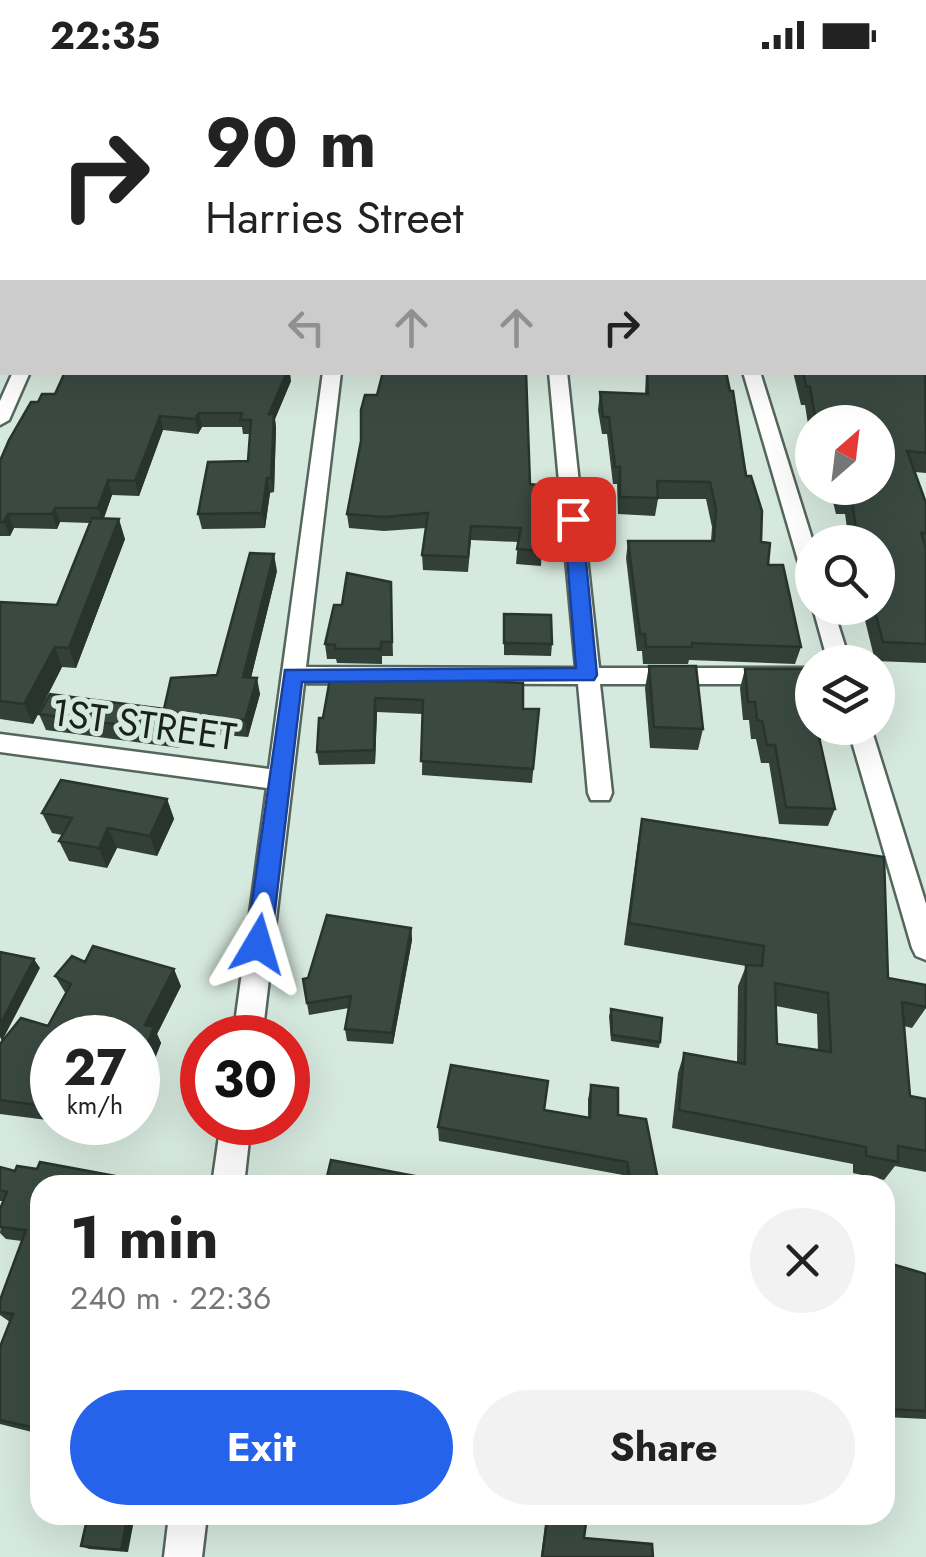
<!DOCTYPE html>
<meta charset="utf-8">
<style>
body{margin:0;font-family:Jost,sans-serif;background:#f2f2f2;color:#222;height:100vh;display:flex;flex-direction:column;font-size:38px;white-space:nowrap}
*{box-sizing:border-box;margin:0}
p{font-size:32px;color:#767676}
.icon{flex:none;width:55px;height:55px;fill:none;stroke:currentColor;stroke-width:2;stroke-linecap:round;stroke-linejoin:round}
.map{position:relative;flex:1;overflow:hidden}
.panel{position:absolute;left:30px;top:1105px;width:865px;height:350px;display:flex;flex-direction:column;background:#fff;border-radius:30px;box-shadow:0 10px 40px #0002}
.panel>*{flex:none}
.hud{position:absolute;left:0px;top:0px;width:928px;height:305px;box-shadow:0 10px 40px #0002;background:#fff;color:#222;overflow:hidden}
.needle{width:65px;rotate:28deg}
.buttons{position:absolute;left:795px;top:335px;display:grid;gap:20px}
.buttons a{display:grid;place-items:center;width:100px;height:100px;border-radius:50%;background:#fff;box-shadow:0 10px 40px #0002;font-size:50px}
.speed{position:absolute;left:30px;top:945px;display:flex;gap:20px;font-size:50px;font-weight:700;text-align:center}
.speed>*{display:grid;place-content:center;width:130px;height:130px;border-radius:50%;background:#fff;box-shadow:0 10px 40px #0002;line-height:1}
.speed small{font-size:25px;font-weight:400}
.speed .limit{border:15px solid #d22;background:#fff;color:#111}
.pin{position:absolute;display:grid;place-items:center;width:85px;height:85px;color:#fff;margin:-42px;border-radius:20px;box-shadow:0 5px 15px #0006}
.me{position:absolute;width:110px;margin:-55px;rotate:7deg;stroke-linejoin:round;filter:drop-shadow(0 0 8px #0008)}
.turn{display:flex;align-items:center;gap:35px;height:210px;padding:0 40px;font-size:45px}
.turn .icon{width:130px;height:130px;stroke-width:2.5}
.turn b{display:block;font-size:70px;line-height:85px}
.lanes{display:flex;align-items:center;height:95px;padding:0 40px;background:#0003;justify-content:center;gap:50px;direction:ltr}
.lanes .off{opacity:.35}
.round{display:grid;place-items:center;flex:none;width:105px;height:105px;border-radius:52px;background:#f2f2f2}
.headline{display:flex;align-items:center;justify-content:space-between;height:170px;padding:0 40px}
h1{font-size:60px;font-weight:700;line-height:75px}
.button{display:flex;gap:20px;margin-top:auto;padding:20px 40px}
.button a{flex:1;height:115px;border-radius:60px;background:#2563eb;color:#fff;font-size:40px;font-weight:700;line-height:115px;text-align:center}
.button a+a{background:#f2f2f2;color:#222}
.status{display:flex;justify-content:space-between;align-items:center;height:70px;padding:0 50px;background:#fff;direction:ltr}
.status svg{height:28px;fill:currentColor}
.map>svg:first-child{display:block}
</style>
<div class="status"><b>22:35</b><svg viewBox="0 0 49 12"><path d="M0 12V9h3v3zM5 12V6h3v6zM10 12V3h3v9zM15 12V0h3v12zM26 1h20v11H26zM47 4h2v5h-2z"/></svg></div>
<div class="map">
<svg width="926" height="1487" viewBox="0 0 926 1487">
<rect width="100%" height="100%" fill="#d6e9de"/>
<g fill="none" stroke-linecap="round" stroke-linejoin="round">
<defs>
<path id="minor" d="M 57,0 L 69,0 L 69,2 L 57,2 Z
M 368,0 L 380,0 L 380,2 L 368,2 Z
M 525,0 L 537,0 L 537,2 L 525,2 Z
M 658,0 L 670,0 L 670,2 L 658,2 Z
M 13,302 L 30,302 L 9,350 L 0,355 L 0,331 Z
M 323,302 L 341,302 L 306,597 L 576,598 L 549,302 L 567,302 L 599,598 L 812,598 L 812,614 L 600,614 L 612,723 L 609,730 L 591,730 L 588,723 L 578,614 L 304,613 L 262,968 L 233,968 L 267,718 L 0,682 L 0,664 L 269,699 Z
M 743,302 L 760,302 L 813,472 L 812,511 L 802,504 Z
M 813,538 L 833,538 L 850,592 L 828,592 Z
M 848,658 L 871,658 L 926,834 L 926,890 L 916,886 L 912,878 Z
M 221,1052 L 251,1052 L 244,1115 L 212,1115 Z
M 169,1445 L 207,1445 L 202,1487 L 164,1487 Z"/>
</defs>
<!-- minor casing -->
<use href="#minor" stroke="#55665c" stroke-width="5"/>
<!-- minor -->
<use href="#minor" fill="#fff" fill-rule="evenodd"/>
</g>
<!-- wall -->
<path fill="#324038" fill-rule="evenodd" d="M 180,0 L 356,0 L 356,2 L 181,2 Z
M 685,0 L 898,0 L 897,2 L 685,2 Z
M 926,270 L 926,403 L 915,402 L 926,433 L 926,593 L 875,591 L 862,538 L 878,538 L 878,472 L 849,472 L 845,444 L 836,444 L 830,420 L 815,420 L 814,418 L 878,418 L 878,352 L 812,352 L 812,413 L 804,386 L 810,367 L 805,335 L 801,335 L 793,302 L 925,302 Z
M 646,302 L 726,302 L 761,472 L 801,577 L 795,594 L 689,590 L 688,594 L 643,594 L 642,581 L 637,581 L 626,488 L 628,471 L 711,471 L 712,457 L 706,429 L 658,429 L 655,446 L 618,444 L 617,414 L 613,414 L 607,364 L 602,364 L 598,340 L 600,322 L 645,324 Z
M 291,311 L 275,349 L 276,358 L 274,422 L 270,423 L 265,458 L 202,459 L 198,444 L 248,391 L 250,364 L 243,364 L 242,357 L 202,357 L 198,364 L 163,360 L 139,426 L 112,425 L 104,448 L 125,469 L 76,598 L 62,597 L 33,654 L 0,649 L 0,532 L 57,535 L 90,453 L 60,452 L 57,459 L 14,458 L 10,466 L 0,466 L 0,391 L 38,332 L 55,324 Z
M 377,325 L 530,414 L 537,429 L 535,438 L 544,438 L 541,496 L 516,494 L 518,472 L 471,470 L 468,502 L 423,500 L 422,485 L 426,458 L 384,461 L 349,458 L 347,444 Z
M 277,501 L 251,608 L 260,624 L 248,667 L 186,662 L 180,678 L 46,660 L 39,644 L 164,639 L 217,605 Z
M 391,512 L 393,586 L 382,586 L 382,594 L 337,593 L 336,589 L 327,589 L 325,574 L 342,535 Z
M 504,544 L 552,574 L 551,586 L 504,585 Z
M 649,596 L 703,659 L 698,680 L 650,678 L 645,618 Z
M 745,599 L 812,658 L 826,658 L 820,672 L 835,739 L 828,756 L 779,754 L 769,693 L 761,693 L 756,669 L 751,669 L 749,650 L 743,650 L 740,618 Z
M 331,603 L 523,639 L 539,639 L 532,713 L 422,705 L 423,644 L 377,642 L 375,694 L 319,695 L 317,682 Z
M 167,729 L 174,749 L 157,786 L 117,778 L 107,798 L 69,791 L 59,771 L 62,765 L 52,763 L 42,743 Z
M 642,749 L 888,908 L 926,938 L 912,958 L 904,956 L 910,1026 L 926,1029 L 926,1102 L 895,1096 L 884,1110 L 853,1103 L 853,1094 L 672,1058 L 678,1003 L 684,983 L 737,993 L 738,916 L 746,896 L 624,875 L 638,772 ZM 776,936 L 817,944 L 818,980 L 777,974 Z
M 411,858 L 412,870 L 393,974 L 347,971 L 345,959 L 349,938 L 309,945 L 307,933 L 308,908 Z
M 85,892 L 181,916 L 157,964 L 161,973 L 139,1029 L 138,1029 L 138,968 L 52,968 L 52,1034 L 47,1050 L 0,1044 L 0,974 L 48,956 L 66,924 L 55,906 Z
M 611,939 L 660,972 L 659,978 L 611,971 L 609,946 Z
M 591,1015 L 618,1045 L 659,1115 L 625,1115 L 623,1105 L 439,1071 L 438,1057 L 544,1040 L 588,1048 L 588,1029 Z
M 0,1097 L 40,1115 L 40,1364 L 0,1354 L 0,1277 L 10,1252 L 0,1245 L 0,1230 L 22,1171 L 6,1169 L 0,1163 L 3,1131 L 0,1131 Z
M 885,1192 L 926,1204 L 926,1349 L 885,1347 Z
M 88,1445 L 128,1482 L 89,1479 L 81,1476 Z
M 546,1445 L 587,1445 L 584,1468 L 653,1487 L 541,1487 Z"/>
<!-- shaded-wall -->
<path fill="#29342e" d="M 2,202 L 2,229 L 0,231 L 0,204 Z
M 2,253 L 2,286 L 0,290 L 0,257 Z
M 286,302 L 290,302 L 291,311 L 275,349 L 276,358 L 274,422 L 271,408 L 269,344 Z
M 199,343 L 202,357 L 198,364 L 195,349 Z
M 160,346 L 163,360 L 139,426 L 135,411 Z
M 267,408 L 270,423 L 265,458 L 262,443 Z
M 108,410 L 112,425 L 102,453 L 98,438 Z
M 55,438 L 60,452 L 57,459 L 52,444 Z
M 8,444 L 14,458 L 10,466 L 4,452 Z
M 119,449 L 125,469 L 76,598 L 69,578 Z
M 274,484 L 277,501 L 247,624 L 243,607 Z
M 55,577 L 62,597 L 33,654 L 24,634 Z
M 257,608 L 260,624 L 248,667 L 245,650 Z
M 375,628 L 377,642 L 375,694 L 374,680 Z
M 182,646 L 186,662 L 180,678 L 175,662 Z
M 167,729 L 174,749 L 157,786 L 150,766 Z
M 108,758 L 117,778 L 107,798 L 99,778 Z
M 411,858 L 412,870 L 393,974 L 392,963 Z
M 34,889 L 40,898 L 2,971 L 0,967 L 0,955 Z
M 174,899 L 181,916 L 157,964 L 161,973 L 139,1029 L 138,1026 L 138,997 L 145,955 Z
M 49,998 L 52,1003 L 52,1034 L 47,1050 L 36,1035 Z
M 128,1445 L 135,1445 L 128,1482 L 121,1480 Z"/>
<!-- building -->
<path fill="#3a4a41" stroke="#29342e" stroke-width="2.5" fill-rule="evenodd" d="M 86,0 L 129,0 L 127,2 L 84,2 Z
M 188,0 L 214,0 L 213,2 L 187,2 Z
M 273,0 L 353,0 L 353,2 L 271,2 Z
M 395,0 L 513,0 L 513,2 L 395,2 Z
M 556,0 L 641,0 L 641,2 L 556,2 Z
M 690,0 L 853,0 L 854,2 L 691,2 Z
M 0,6 L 2,6 L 2,50 L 0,51 Z
M 2,51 L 2,93 L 0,93 L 0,55 Z
M 2,99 L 2,202 L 0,204 L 0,105 Z
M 925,268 L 926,383 L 907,381 L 926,433 L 926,463 L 921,463 L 926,478 L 926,574 L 883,572 L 874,538 L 878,538 L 878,472 L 858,472 L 851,425 L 842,425 L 840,418 L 878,418 L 878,352 L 816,352 L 810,317 L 806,316 L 803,302 L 925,302 Z
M 65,302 L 287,302 L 269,344 L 274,344 L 271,408 L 267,408 L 262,443 L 198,444 L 208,392 L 248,391 L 251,350 L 240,350 L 242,343 L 199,343 L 195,349 L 160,346 L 135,411 L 108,410 L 98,438 L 55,438 L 52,444 L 8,444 L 4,452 L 0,452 L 0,391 L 9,370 L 31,332 L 38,332 L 42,324 L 55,324 Z
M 383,302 L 526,302 L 530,414 L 538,415 L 533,438 L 544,438 L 542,481 L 517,479 L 521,458 L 471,456 L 468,487 L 422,485 L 428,443 L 384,447 L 347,444 L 361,371 L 361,340 L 365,325 L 377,325 Z
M 647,302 L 726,302 L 730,321 L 733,321 L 746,406 L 751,406 L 762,441 L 761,472 L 770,473 L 768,495 L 783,495 L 801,577 L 692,573 L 692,577 L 646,577 L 645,564 L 640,564 L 628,471 L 714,471 L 716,439 L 710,412 L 657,411 L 658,428 L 620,427 L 620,397 L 615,397 L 609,347 L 603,347 L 600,322 L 648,324 Z
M 92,448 L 119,449 L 69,578 L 55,577 L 24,634 L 0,631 L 0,532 L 57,535 Z
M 250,483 L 274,484 L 243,607 L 257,608 L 245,650 L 182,646 L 175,662 L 39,644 L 50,624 L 164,639 L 171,608 L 217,605 Z
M 347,503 L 391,512 L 392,572 L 381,572 L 381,579 L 335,579 L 335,575 L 325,574 L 334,535 L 342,535 Z
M 504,544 L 551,545 L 552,574 L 504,573 Z
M 649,596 L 696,596 L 703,659 L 654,657 Z
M 745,599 L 812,599 L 812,658 L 817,658 L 835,739 L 786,737 L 775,675 L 767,675 L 762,651 L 757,650 L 755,632 L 748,632 Z
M 331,603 L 523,613 L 523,639 L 539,639 L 533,699 L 421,691 L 423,630 L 375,628 L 374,680 L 317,682 L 319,648 L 323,648 Z
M 61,710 L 167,729 L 150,766 L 108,758 L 99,778 L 59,771 L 72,748 L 42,743 Z
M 642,749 L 884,787 L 888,908 L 926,915 L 926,937 L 902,932 L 910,1026 L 926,1029 L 926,1081 L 898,1076 L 898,1092 L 866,1086 L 866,1077 L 679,1040 L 684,983 L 745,994 L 746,895 L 762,896 L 764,876 L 629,853 ZM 775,913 L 828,923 L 831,982 L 777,974 Z
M 327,845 L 411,858 L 392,963 L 345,959 L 351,926 L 307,933 L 303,909 L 308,908 Z
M 93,876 L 174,899 L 145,955 L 154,957 L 138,997 L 138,968 L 52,968 L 52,998 L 49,998 L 36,1035 L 0,1030 L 0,974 L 21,948 L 48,956 L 71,914 L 55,906 L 72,886 L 85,892 Z
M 0,882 L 34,889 L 0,955 Z
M 611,939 L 662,948 L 660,972 L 612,965 Z
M 451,995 L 548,1011 L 544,1040 L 590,1048 L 591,1015 L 618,1018 L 618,1045 L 646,1049 L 659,1115 L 631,1115 L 627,1092 L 438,1057 Z
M 331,1090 L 420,1107 L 418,1115 L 306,1115 L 307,1111 L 325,1115 Z
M 40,1092 L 137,1110 L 136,1115 L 40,1115 L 40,1359 L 0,1350 L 0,1277 L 13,1244 L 0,1242 L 0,1230 L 26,1160 L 0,1157 L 0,1139 L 7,1122 L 0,1120 L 0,1097 L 15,1101 L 17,1096 L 37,1099 Z
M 885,1192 L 926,1204 L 926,1341 L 885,1339 Z
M 88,1445 L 128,1445 L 121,1480 L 81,1476 Z
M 548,1445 L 587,1445 L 584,1468 L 652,1474 L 653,1487 L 542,1487 Z"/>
<!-- route -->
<path fill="#2563eb" stroke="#184099" stroke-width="2.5" d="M 573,444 L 582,449 L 597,605 L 594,610 L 302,612 L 271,874 L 267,882 L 258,885 L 250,882 L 246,874 L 285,600 L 576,598 L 564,449 Z"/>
<g text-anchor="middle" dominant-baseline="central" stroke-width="10" stroke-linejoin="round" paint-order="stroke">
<!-- street labels -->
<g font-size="38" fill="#1a211d" stroke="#d6e9de">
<text transform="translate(144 654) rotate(8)">1ST STREET</text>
</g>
</g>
</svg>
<div class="buttons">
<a><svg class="needle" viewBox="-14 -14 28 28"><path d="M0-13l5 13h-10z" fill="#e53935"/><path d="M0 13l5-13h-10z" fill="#767676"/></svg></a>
<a><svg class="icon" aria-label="search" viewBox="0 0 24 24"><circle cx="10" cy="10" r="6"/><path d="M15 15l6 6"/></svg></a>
<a><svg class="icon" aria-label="layers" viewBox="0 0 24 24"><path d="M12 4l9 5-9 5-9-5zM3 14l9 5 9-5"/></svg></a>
</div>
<div class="speed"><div>27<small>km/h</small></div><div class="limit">30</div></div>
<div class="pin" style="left:573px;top:449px;background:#d93025"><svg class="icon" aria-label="arrive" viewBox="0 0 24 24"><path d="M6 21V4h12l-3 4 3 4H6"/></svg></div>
<svg class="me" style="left:258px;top:874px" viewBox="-20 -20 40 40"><path d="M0-17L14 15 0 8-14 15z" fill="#2563eb" stroke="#fff" stroke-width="4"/></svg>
<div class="hud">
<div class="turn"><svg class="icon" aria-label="right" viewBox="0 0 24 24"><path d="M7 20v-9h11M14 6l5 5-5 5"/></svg><div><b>90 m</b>Harries Street</div></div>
<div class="lanes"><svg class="icon off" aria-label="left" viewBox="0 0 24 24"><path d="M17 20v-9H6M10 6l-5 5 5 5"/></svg><svg class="icon off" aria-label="ahead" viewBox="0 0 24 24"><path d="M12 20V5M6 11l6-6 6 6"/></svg><svg class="icon off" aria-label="ahead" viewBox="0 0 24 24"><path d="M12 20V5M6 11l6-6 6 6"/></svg><svg class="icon" aria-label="right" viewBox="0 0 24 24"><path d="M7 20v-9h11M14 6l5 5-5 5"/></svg></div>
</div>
<section class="panel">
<div class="headline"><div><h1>1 min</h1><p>240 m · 22:36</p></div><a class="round"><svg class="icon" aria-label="close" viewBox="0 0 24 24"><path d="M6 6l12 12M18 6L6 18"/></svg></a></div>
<div class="button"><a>Exit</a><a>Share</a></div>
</section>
</div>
